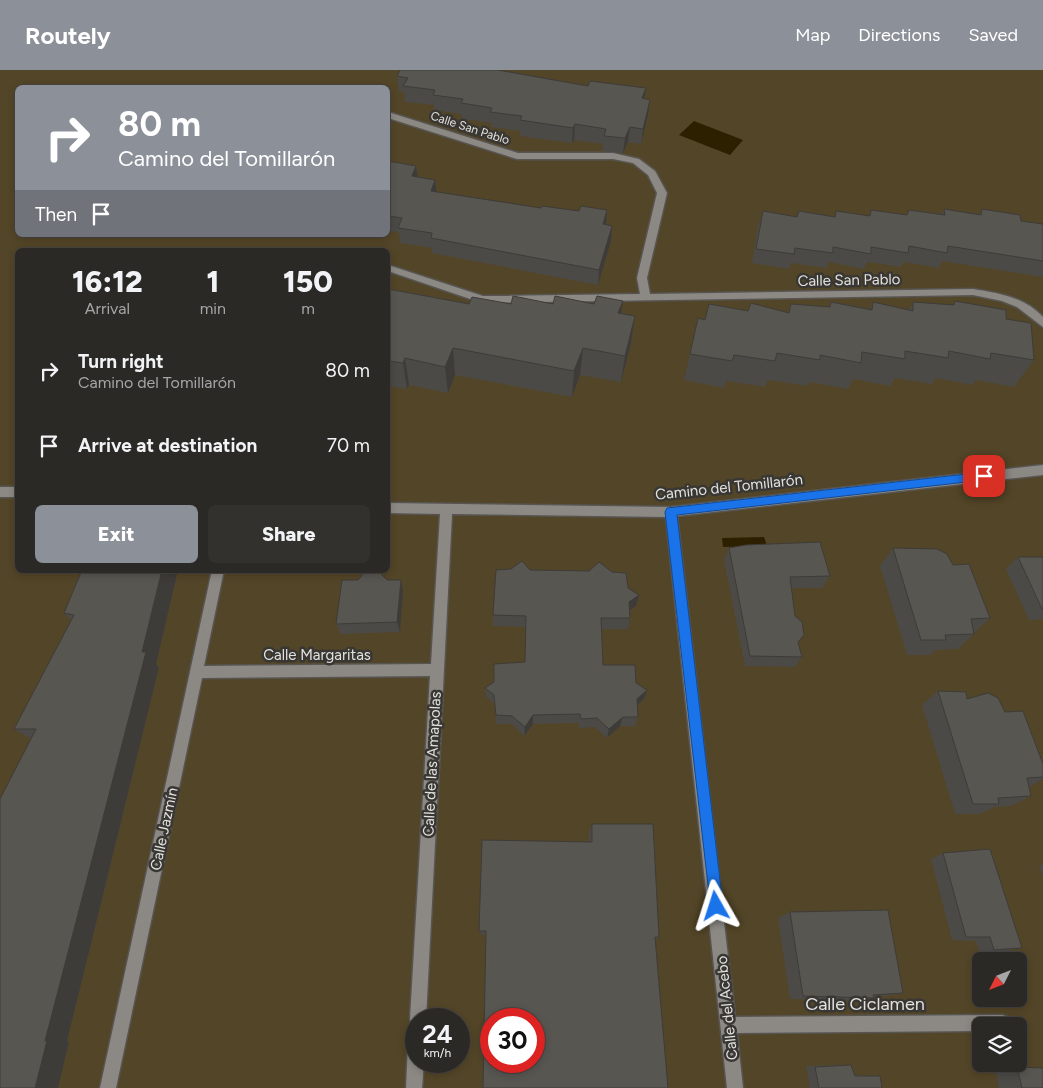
<!DOCTYPE html>
<meta charset="utf-8">
<style>
body{margin:0;font-family:Figtree,sans-serif;background:#33312e;color:#f1f3f6;height:100vh;display:flex;flex-direction:column;font-size:19px;white-space:nowrap}
*{box-sizing:border-box;margin:0}
p{font-size:16px;color:#a6a6a7}
.icon{flex:none;width:28px;height:28px;fill:none;stroke:currentColor;stroke-width:2;stroke-linecap:round;stroke-linejoin:round}
.map{position:relative;flex:1;overflow:hidden}
.side{position:absolute;left:15px;top:178px;width:375px;height:325px;display:flex;flex-direction:column;background:#2b2926;border-radius:8px;box-shadow:0 2px 8px #0003,0 0 0 1px #474543}
.side>*{flex:none}
.hud{position:absolute;left:15px;top:15px;width:375px;height:152px;border-radius:8px;box-shadow:0 2px 8px #0003,0 0 0 1px #474543;background:#8c9099;color:#fff;overflow:hidden}
.needle{width:32px;rotate:228deg}
.fabs{position:absolute;left:972px;top:882px;display:grid;gap:10px}
.fabs a{display:grid;place-items:center;width:55px;height:55px;border-radius:8px;background:#2b2926;box-shadow:0 2px 8px #0003,0 0 0 1px #474543;font-size:25px}
.speed{position:absolute;left:405px;top:938px;display:flex;gap:10px;font-size:25px;font-weight:700;text-align:center}
.speed>*{display:grid;place-content:center;width:65px;height:65px;border-radius:50%;background:#2b2926;box-shadow:0 2px 8px #0003,0 0 0 1px #474543;line-height:1}
.speed small{font-size:12px;font-weight:400}
.speed .limit{border:8px solid #d22;background:#fff;color:#111}
.pin{position:absolute;display:grid;place-items:center;width:42px;height:42px;color:#fff;margin:-21px;border-radius:10px;box-shadow:0 2px 8px #0006}
.me{position:absolute;width:55px;margin:-28px;rotate:354deg;stroke-linejoin:round;filter:drop-shadow(0 0 4px #0008)}
.turn{display:flex;align-items:center;gap:18px;height:105px;padding:0 20px;font-size:22px}
.turn .icon{width:65px;height:65px;stroke-width:2.5}
.turn b{display:block;font-size:35px;line-height:42px}
.then{display:flex;align-items:center;height:48px;padding:0 20px;background:#0003;gap:10px;font-size:19px}
.eta{display:flex;justify-content:space-evenly;align-items:center;height:85px;text-align:center}
.eta b{font-size:30px;font-weight:800;line-height:35px}
.cta{display:flex;gap:10px;margin-top:auto;padding:10px 20px}
.cta a{flex:1;height:58px;border-radius:8px;background:#8c9099;color:#fff;font-size:20px;font-weight:800;line-height:58px;text-align:center}
.cta a+a{background:#33312e;color:#f1f3f6}
ul{padding:0;list-style:none}
li{display:flex;align-items:center;gap:15px;height:75px;padding:0 20px}
li div{flex:1}
li b{display:block;font-size:19px}
li em{font-style:normal}
header{display:flex;align-items:center;gap:30px;box-sizing:border-box;height:70px;padding:0 25px;background:#8c9099;color:#fff}
header strong{font-size:24px}
nav{display:flex;gap:28px;margin-inline-start:auto;font-size:18px}
.map>svg:first-child{display:block}
</style>
<header>
<strong>Routely</strong>
<nav><a>Map</a><a>Directions</a><a>Saved</a></nav>
</header>
<div class="map">
<svg width="1043" height="1018" viewBox="0 0 1043 1018">
<rect width="100%" height="100%" fill="#393733"/>
<!-- green -->
<path fill="#534527" fill-rule="evenodd" d="M 0,0 L 1043,0 L 1043,1018 L 0,1018 ZM 18,18 L 388,18 L 388,165 L 18,165 ZM 18,180 L 388,180 L 388,500 L 18,500 ZM 981,891 L 1019,891 L 1019,929 L 981,929 ZM 416,949 L 459,949 L 459,991 L 416,991 ZM 491,949 L 534,949 L 534,991 L 491,991 ZM 981,956 L 1019,956 L 1019,994 L 981,994 Z"/>
<!-- water -->
<path fill="#2d2000" d="M 694,51 L 743,70 L 730,85 L 679,65 Z
M 764,467 L 767,476 L 723,477 L 722,468 Z"/>
<g fill="none" stroke-linecap="round" stroke-linejoin="round">
<defs>
<path id="minor" d="M 388,42 L 518,83 L 613,83 L 639,89 L 655,101 L 667,123 L 647,208 L 650,224 L 973,219 C 998,223 1025,227 1043,247 L 1043,257 L 1017,237 L 1002,231 L 973,225 L 482,233 L 388,201 L 388,195 L 483,226 L 640,224 L 637,208 L 657,123 L 648,105 L 633,93 L 613,89 L 517,89 L 388,48 Z
M 1043,395 L 1043,405 L 677,446 L 735,947 L 1002,945 L 1008,947 L 1010,953 L 1009,956 L 981,956 L 981,961 L 737,963 L 743,1018 L 727,1018 L 666,447 L 452,444 L 426,949 L 416,949 L 416,956 L 412,955 L 410,949 L 430,606 L 202,608 L 116,1018 L 100,1018 L 212,500 L 224,500 L 204,596 L 431,594 L 440,444 L 388,443 L 388,433 L 671,437 Z
M 0,417 L 18,417 L 18,427 L 0,427 Z
M 416,966 L 416,991 L 424,991 L 422,1018 L 406,1018 L 408,974 L 410,968 Z"/>
</defs>
<!-- minor casing -->
<use href="#minor" stroke="#575552" stroke-width="3"/>
<!-- minor -->
<use href="#minor" fill="#8c8984" fill-rule="evenodd"/>
</g>
<!-- wall -->
<path fill="#4c4a46" d="M 397,6 L 645,29 L 650,30 L 648,45 L 641,74 L 628,72 L 623,83 L 602,81 L 603,74 L 574,70 L 572,73 L 520,66 L 520,61 L 491,57 L 491,53 L 462,49 L 461,44 L 434,40 L 434,35 L 405,32 L 404,22 L 399,21 Z
M 388,91 L 416,96 L 418,107 L 435,110 L 436,122 L 541,138 L 579,141 L 607,140 L 606,154 L 612,156 L 611,171 L 598,215 L 432,183 L 432,178 L 400,173 L 399,162 L 388,161 Z
M 944,139 L 979,144 L 982,139 L 1021,151 L 1043,154 L 1043,207 L 942,191 L 939,198 L 904,192 L 901,197 L 867,192 L 864,199 L 829,192 L 827,198 L 791,193 L 789,199 L 752,193 L 758,156 L 763,141 L 797,147 L 834,147 L 836,141 L 869,146 L 871,140 L 906,145 L 909,140 L 942,144 Z
M 388,219 L 469,234 L 594,234 L 621,243 L 635,246 L 631,273 L 621,312 L 580,305 L 572,327 L 455,305 L 448,323 L 409,315 L 407,319 L 388,316 Z
M 955,231 L 1006,249 L 1034,290 L 1014,317 L 976,310 L 973,315 L 936,308 L 932,314 L 895,308 L 890,316 L 853,309 L 848,319 L 810,312 L 808,316 L 768,310 L 765,317 L 726,311 L 724,318 L 684,310 L 698,248 L 705,250 L 709,234 L 748,241 L 788,242 L 791,234 L 829,237 L 831,232 L 870,239 L 873,232 L 909,240 L 913,232 L 952,235 Z
M 729,478 L 830,506 L 822,518 L 791,518 L 798,573 L 802,587 L 795,597 L 745,596 L 724,490 Z
M 893,478 L 953,495 L 990,548 L 974,563 L 974,564 L 958,579 L 935,580 L 930,585 L 907,585 L 880,496 Z
M 1018,487 L 1043,487 L 1043,549 L 1029,550 L 1006,499 Z
M 82,500 L 178,500 L 156,594 L 159,597 L 67,971 L 69,971 L 58,1018 L 31,669 L 14,659 L 71,550 L 64,543 Z
M 530,500 L 628,518 L 639,525 L 636,536 L 630,540 L 630,548 L 628,559 L 601,559 L 603,595 L 647,620 L 644,629 L 638,635 L 638,647 L 635,656 L 620,656 L 607,668 L 595,657 L 579,658 L 579,653 L 533,654 L 524,666 L 512,654 L 496,654 L 495,634 L 486,627 L 485,618 L 525,592 L 526,557 L 493,556 L 493,545 Z
M 387,510 L 403,521 L 400,562 L 341,564 L 336,554 Z
M 938,621 L 967,629 L 1005,642 L 1043,694 L 1043,709 L 1029,717 L 1031,726 L 1011,736 L 994,737 L 980,744 L 955,744 L 922,635 Z
M 592,754 L 659,867 L 655,871 L 481,865 L 479,861 L 589,772 L 589,763 Z
M 943,783 L 1022,878 L 1007,881 L 980,883 L 976,871 L 952,870 L 931,789 Z
M 1043,794 L 1043,808 L 1039,796 Z
M 790,842 L 903,923 L 886,926 L 873,927 L 874,928 L 858,931 L 790,929 L 778,848 Z
M 840,995 L 851,995 L 854,1005 L 880,1006 L 882,1018 L 810,1018 L 806,996 Z
M 994,996 L 1017,997 L 1043,1018 L 999,1018 Z"/>
<!-- shaded-wall -->
<path fill="#3e3c39" d="M 646,18 L 644,33 L 642,28 Z
M 650,30 L 648,45 L 641,74 L 643,59 Z
M 575,54 L 574,70 L 572,73 L 573,58 Z
M 630,57 L 628,72 L 623,83 L 625,68 Z
M 416,96 L 418,111 L 412,106 Z
M 435,110 L 437,125 L 431,121 Z
M 607,140 L 606,155 L 603,154 Z
M 612,156 L 611,171 L 598,215 L 599,200 Z
M 623,231 L 619,258 L 618,243 Z
M 635,246 L 631,273 L 621,312 L 625,286 Z
M 453,278 L 455,305 L 448,323 L 445,297 Z
M 583,278 L 580,305 L 572,327 L 574,301 Z
M 405,288 L 409,315 L 407,319 L 403,293 Z
M 162,500 L 178,500 L 156,594 L 159,597 L 67,971 L 69,971 L 58,1018 L 35,1018 L 45,971 Z
M 401,510 L 403,521 L 400,562 L 397,552 Z
M 639,525 L 636,536 L 626,543 L 629,532 Z
M 647,620 L 644,629 L 634,638 L 637,629 Z
M 533,645 L 533,654 L 524,666 L 525,657 Z
M 623,647 L 620,656 L 607,668 L 609,659 Z"/>
<!-- building -->
<path fill="#585651" stroke="#3e3c39" fill-rule="evenodd" d="M 400,0 L 498,0 L 588,16 L 590,11 L 646,18 L 642,28 L 650,30 L 643,59 L 630,57 L 625,68 L 604,66 L 606,59 L 575,54 L 573,58 L 520,50 L 522,46 L 490,42 L 492,38 L 461,33 L 463,29 L 433,25 L 435,20 L 403,16 L 408,8 L 397,6 Z
M 388,91 L 416,96 L 412,106 L 435,110 L 431,121 L 541,138 L 542,136 L 579,141 L 581,136 L 607,140 L 603,154 L 612,156 L 599,200 L 431,168 L 432,163 L 398,158 L 402,148 L 388,146 Z
M 944,139 L 981,145 L 982,139 L 1020,145 L 1021,151 L 1043,154 L 1043,191 L 948,176 L 947,183 L 909,176 L 908,183 L 871,177 L 871,184 L 833,177 L 833,183 L 795,178 L 794,184 L 756,179 L 763,141 L 797,147 L 799,141 L 835,147 L 836,141 L 870,146 L 871,140 L 907,145 L 909,140 L 945,145 Z
M 388,219 L 469,234 L 472,227 L 511,234 L 513,226 L 553,234 L 555,226 L 594,234 L 597,226 L 623,231 L 618,243 L 635,246 L 625,286 L 583,278 L 574,301 L 453,278 L 445,297 L 405,288 L 403,293 L 388,291 Z
M 955,231 L 1006,240 L 1006,249 L 1031,253 L 1034,290 L 991,283 L 990,289 L 949,281 L 948,288 L 905,281 L 905,289 L 862,282 L 861,293 L 820,285 L 820,290 L 777,283 L 775,291 L 734,285 L 732,291 L 690,284 L 698,248 L 705,250 L 709,234 L 748,241 L 751,233 L 789,243 L 791,234 L 830,237 L 831,232 L 872,240 L 873,232 L 913,241 L 913,232 L 954,235 Z
M 820,472 L 830,506 L 790,507 L 795,546 L 802,552 L 804,565 L 798,572 L 802,587 L 750,586 L 729,478 L 746,475 Z
M 893,478 L 937,479 L 947,484 L 953,495 L 969,494 L 990,548 L 971,549 L 974,564 L 945,565 L 946,570 L 921,570 Z
M 1018,487 L 1043,487 L 1043,539 L 1042,539 Z
M 522,491 L 530,500 L 589,501 L 599,492 L 612,502 L 626,503 L 628,518 L 639,525 L 629,532 L 630,548 L 601,548 L 603,595 L 635,595 L 636,613 L 647,620 L 637,629 L 638,647 L 623,647 L 609,659 L 597,648 L 581,649 L 580,644 L 533,645 L 525,657 L 512,646 L 496,645 L 494,625 L 485,618 L 494,612 L 494,594 L 525,592 L 526,546 L 493,545 L 496,500 L 511,499 Z
M 82,500 L 162,500 L 142,582 L 146,582 L 45,971 L 47,971 L 35,1018 L 0,1018 L 0,729 L 36,659 L 14,659 L 74,545 L 64,543 Z
M 364,503 L 380,503 L 387,510 L 401,510 L 397,552 L 336,554 L 342,510 L 358,510 Z
M 938,621 L 966,622 L 967,629 L 988,623 L 998,628 L 1005,642 L 1023,641 L 1043,694 L 1043,707 L 1027,708 L 1031,726 L 998,728 L 999,734 L 973,734 Z
M 592,754 L 653,754 L 659,867 L 655,867 L 668,1018 L 483,1018 L 486,861 L 479,861 L 482,770 L 592,772 ZM 491,949 L 534,949 L 534,991 L 491,991 Z
M 990,779 L 1022,878 L 994,880 L 990,867 L 966,867 L 943,783 Z
M 888,840 L 903,923 L 873,925 L 874,928 L 803,926 L 790,842 Z
M 851,995 L 855,1006 L 880,1006 L 882,1018 L 819,1018 L 815,997 Z
M 1017,997 L 1043,998 L 1043,1018 L 1022,1018 Z"/>
<!-- route -->
<path fill="#1a73e8" stroke="#114b97" d="M 984,402 L 990,406 L 984,410 L 677,445 L 723,836 L 720,841 L 716,843 L 711,841 L 665,442 L 667,438 Z"/>
<g text-anchor="middle" dominant-baseline="central" stroke-width="5" stroke-linejoin="round" paint-order="stroke">
<!-- far-street labels -->
<g font-size="12" fill="#e2e1de" stroke="#393733">
<text transform="translate(470 58) rotate(18)">Calle San Pablo</text>
</g>
<!-- street labels -->
<g font-size="15" fill="#e2e1de" stroke="#393733">
<text transform="translate(849 210) rotate(-1)">Calle San Pablo</text>
<text transform="translate(729 417) rotate(-6)">Camino del Tomillarón</text>
<text x="317" y="585">Calle Margaritas</text>
<text transform="translate(432 694) rotate(-87)">Calle de las Amapolas</text>
<text transform="translate(164 759) rotate(-78)">Calle Jazmín</text>
<text transform="translate(727 938) rotate(-96)">Calle del Acebo</text>
</g>
<!-- near-street labels -->
<g font-size="18" fill="#e2e1de" stroke="#393733">
<text x="865" y="934">Calle Ciclamen</text>
</g>
</g>
</svg>
<div class="fabs">
<a><svg class="needle" viewBox="-14 -14 28 28"><path d="M0-13l5 13h-10z" fill="#e53935"/><path d="M0 13l5-13h-10z" fill="#a6a6a7"/></svg></a>
<a><svg class="icon" aria-label="layers" viewBox="0 0 24 24"><path d="M12 4l9 5-9 5-9-5zM3 14l9 5 9-5"/></svg></a>
</div>
<div class="speed"><div>24<small>km/h</small></div><div class="limit">30</div></div>
<div class="pin" style="left:984px;top:406px;background:#d93025"><svg class="icon" aria-label="arrive" viewBox="0 0 24 24"><path d="M6 21V4h12l-3 4 3 4H6"/></svg></div>
<svg class="me" style="left:716px;top:836px" viewBox="-20 -20 40 40"><path d="M0-17L14 15 0 8-14 15z" fill="#1a73e8" stroke="#fff" stroke-width="4"/></svg>
<div class="hud">
<div class="turn"><svg class="icon" aria-label="right" viewBox="0 0 24 24"><path d="M7 20v-9h11M14 6l5 5-5 5"/></svg><div><b>80 m</b>Camino del Tomillarón</div></div>
<div class="then">Then<svg class="icon" aria-label="arrive" viewBox="0 0 24 24"><path d="M6 21V4h12l-3 4 3 4H6"/></svg></div>
</div>
<section class="side">
<div class="eta">
<div><b>16:12</b><p>Arrival</p></div>
<div><b>1</b><p>min</p></div>
<div><b>150</b><p>m</p></div>
</div>
<ul>
<li><svg class="icon" aria-label="right" viewBox="0 0 24 24"><path d="M7 20v-9h11M14 6l5 5-5 5"/></svg><div><b>Turn right</b><p>Camino del Tomillarón</p></div><em>80 m</em></li>
<li><svg class="icon" aria-label="arrive" viewBox="0 0 24 24"><path d="M6 21V4h12l-3 4 3 4H6"/></svg><div><b>Arrive at destination</b></div><em>70 m</em></li>
</ul>
<div class="cta"><a>Exit</a><a>Share</a></div>
</section>
</div>
